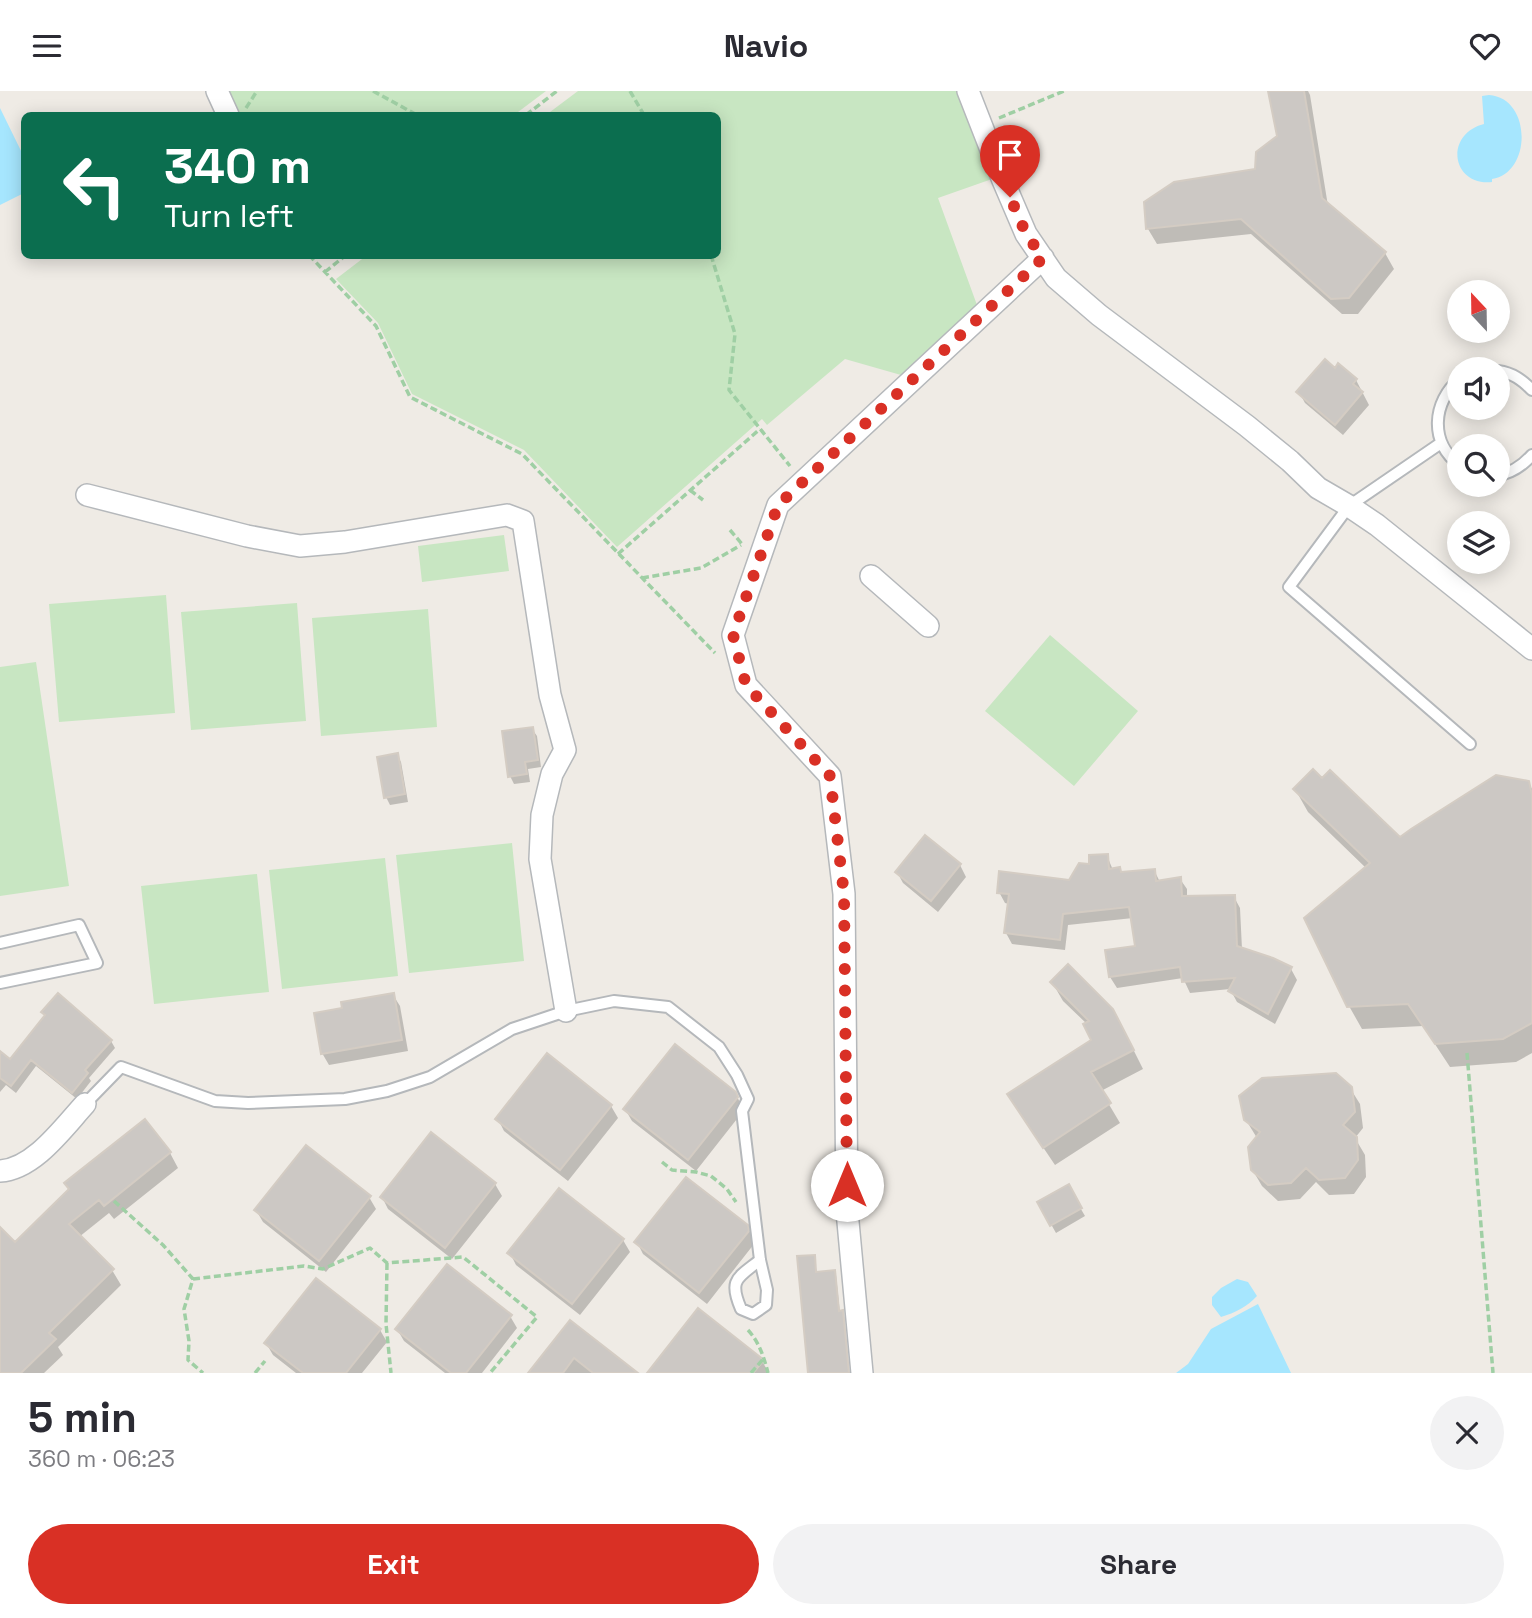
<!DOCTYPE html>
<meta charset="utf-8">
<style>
body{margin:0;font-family:"Space Grotesk",sans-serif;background:#f2f2f3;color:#2b2b33;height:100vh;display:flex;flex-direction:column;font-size:26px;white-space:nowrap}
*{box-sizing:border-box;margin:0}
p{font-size:23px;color:#7c7c81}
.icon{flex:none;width:38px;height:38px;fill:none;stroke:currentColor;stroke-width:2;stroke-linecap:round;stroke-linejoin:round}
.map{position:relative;height:1282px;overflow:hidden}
.panel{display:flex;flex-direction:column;background:#fff;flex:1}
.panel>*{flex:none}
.top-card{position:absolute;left:21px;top:21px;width:700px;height:147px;border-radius:10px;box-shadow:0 4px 18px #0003;background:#0b6e4f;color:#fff;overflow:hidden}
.needle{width:46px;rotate:338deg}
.fabs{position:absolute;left:1447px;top:189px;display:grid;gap:14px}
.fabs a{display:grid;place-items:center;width:63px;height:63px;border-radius:50%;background:#fff;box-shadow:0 4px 18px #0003;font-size:35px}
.pin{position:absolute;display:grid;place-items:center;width:60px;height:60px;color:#fff;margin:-72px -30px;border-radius:50% 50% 50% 0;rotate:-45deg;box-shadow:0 0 7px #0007}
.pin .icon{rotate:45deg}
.me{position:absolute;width:77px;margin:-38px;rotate:0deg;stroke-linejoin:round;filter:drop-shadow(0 0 5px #0008)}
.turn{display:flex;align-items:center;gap:24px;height:147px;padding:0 28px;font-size:32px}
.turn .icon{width:91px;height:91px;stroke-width:2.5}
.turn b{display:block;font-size:49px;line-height:60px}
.round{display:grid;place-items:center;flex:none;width:74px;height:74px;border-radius:37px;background:#f2f2f3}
.overview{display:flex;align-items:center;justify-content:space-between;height:119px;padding:0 28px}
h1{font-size:42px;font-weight:800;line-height:52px}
.action{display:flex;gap:14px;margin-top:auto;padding:14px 28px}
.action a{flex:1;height:80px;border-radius:42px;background:#d93025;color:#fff;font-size:28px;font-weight:800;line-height:80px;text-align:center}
.action a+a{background:#f2f2f3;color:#2b2b33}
header{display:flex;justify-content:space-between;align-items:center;height:91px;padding:0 28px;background:#fff;font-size:32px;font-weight:800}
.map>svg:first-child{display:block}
</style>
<header><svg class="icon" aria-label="menu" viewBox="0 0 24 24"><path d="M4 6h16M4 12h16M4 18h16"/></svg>Navio<svg class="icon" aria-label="heart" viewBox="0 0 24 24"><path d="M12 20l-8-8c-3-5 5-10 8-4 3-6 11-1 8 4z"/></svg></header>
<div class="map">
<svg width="1532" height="1282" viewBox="0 0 1532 1282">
<rect width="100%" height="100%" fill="#efebe5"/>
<!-- green -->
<path fill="#c8e6c2" d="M 227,0 L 546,0 L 514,24 L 238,24 Z
M 578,0 L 957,0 L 992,88 L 938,107 L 977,214 L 901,284 L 845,268 L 767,334 L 762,328 L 617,456 L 524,359 L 412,303 L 378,232 L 336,188 L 366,165 L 718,164 L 718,24 L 546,24 Z
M 504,444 L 509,480 L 422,491 L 418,455 Z
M 166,504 L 175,622 L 59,631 L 49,513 Z
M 297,512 L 306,630 L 191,639 L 181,521 Z
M 428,518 L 437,636 L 321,645 L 312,527 Z
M 1050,544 L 1138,620 L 1074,695 L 985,620 Z
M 36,571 L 69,795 L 0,805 L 0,576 Z
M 512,752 L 524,870 L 409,882 L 396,764 Z
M 385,767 L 398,885 L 282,898 L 269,779 Z
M 257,783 L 269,901 L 154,913 L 141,795 Z"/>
<!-- water -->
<path fill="#a6e6fe" d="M 1489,4 C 1532,7 1532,82 1492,88 L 1492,91 C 1451,95 1444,43 1484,33 L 1482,5 Z
M 0,17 L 24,66 L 24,102 L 0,114 Z
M 1237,1188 L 1248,1191 L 1257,1205 C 1248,1215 1235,1222 1221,1226 L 1212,1214 L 1212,1206 L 1221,1197 Z
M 1258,1213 L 1291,1282 L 1176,1282 L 1188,1273 L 1211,1238 Z"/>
<!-- shadow -->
<path fill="#0003" d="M 1269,0 L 1308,0 L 1310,4 L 1328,115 L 1385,162 L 1394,178 L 1358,223 L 1342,223 L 1251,143 L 1157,153 L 1148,138 L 1256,80 L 1279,45 Z
M 1339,275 L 1356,289 L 1369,314 L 1343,344 L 1305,312 L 1299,301 L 1335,279 Z
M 532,638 L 537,645 L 541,676 L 528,678 L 530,691 L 514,693 L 510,685 Z
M 397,664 L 401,671 L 408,711 L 390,714 L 386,706 Z
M 1528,691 L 1532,698 L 1532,962 L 1516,971 L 1450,976 L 1423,935 L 1362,938 L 1349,915 L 1366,777 L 1308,721 L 1295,698 L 1400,749 Z
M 1107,765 L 1113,779 L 1122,783 L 1154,779 L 1160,791 L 1180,788 L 1187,798 L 1187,806 L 1234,806 L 1240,817 L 1242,858 L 1291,878 L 1297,889 L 1275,933 L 1237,911 L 1230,898 L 1190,902 L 1183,887 L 1117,897 L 1110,886 L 1137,856 L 1133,827 L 1068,834 L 1065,859 L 1012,853 L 1006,842 L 1009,813 L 1005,812 L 999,801 L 1070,791 Z
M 960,774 L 966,786 L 938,821 L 903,792 L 897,781 Z
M 1052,891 L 1123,938 L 1143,978 L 1101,1000 L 1120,1032 L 1055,1074 L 1020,1022 L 1094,949 L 1087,933 L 1063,910 Z
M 393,904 L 400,915 L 408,960 L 329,974 L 322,962 L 344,918 Z
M 44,922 L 111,950 L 115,957 L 89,987 L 91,990 L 77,1008 L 36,975 L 16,1002 L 6,994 L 0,1001 L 0,962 L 11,970 L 46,926 Z
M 1350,997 L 1360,1013 L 1363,1037 L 1355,1047 L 1365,1064 L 1366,1086 L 1354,1103 L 1329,1104 L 1316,1091 L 1300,1108 L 1278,1110 L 1262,1095 L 1252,1078 L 1257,1047 L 1246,1029 Z
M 735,1002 L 744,1019 L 696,1080 L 632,1030 L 625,1018 Z
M 611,1015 L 618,1027 L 568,1090 L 504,1040 L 498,1028 Z
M 144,1030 L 170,1062 L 178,1077 L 114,1128 L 109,1122 L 79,1146 L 112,1179 L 121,1194 L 58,1256 L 63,1264 L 44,1282 L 0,1282 L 0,1138 L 15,1153 L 70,1100 L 66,1093 Z
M 495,1093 L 502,1105 L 452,1168 L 388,1118 L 382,1106 Z
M 1068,1096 L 1085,1125 L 1056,1142 L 1039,1112 Z
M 369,1106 L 376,1118 L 326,1181 L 263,1131 L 256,1119 Z
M 746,1135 L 754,1148 L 754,1153 L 707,1213 L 643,1163 L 637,1151 Z
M 623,1149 L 630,1161 L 580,1224 L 516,1174 L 510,1162 Z
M 814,1165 L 817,1183 L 834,1181 L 836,1184 L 840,1222 L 842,1221 L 844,1224 L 849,1282 L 810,1282 Z
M 510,1225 L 517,1237 L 482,1282 L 445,1282 L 404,1250 L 397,1238 Z
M 570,1231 L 634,1282 L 530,1282 Z
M 380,1239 L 387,1251 L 362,1282 L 296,1282 L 273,1264 L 266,1252 Z
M 762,1270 L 769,1282 L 649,1282 Z"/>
<!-- building -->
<path fill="#ccc8c4" stroke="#d4ccc3" stroke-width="2" d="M 1268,0 L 1304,0 L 1322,107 L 1386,161 L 1349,207 L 1331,208 L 1241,128 L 1146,138 L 1144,111 L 1174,91 L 1255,78 L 1256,61 L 1277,45 Z
M 1325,268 L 1335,277 L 1338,272 L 1357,288 L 1353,293 L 1363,301 L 1335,334 L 1296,301 Z
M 533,636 L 538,669 L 525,671 L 527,683 L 508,686 L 502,640 Z
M 398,662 L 405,703 L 384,707 L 377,666 Z
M 1313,678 L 1322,687 L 1330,679 L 1400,746 L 1411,738 L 1496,684 L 1529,690 L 1532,704 L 1532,932 L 1503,948 L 1435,953 L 1408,913 L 1347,916 L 1304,827 L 1370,772 L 1293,698 Z
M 925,744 L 961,773 L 931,810 L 895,781 Z
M 1108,763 L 1109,778 L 1120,776 L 1121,781 L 1155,778 L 1156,790 L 1181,786 L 1182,805 L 1235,804 L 1237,855 L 1273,867 L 1292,876 L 1268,923 L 1228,900 L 1235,887 L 1182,891 L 1180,876 L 1109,886 L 1105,859 L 1135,855 L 1129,816 L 1063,823 L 1060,849 L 1004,842 L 1009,803 L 997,802 L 999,780 L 1069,789 L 1079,772 L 1089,773 L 1089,764 Z
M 1068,873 L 1113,918 L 1134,959 L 1091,981 L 1111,1012 L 1043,1057 L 1007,1003 L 1091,949 L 1083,933 L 1089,930 L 1050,891 Z
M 58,902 L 112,949 L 85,979 L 88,982 L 72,1002 L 31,969 L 11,995 L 0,987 L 0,960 L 10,968 L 45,924 L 41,921 Z
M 394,902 L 402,949 L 321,963 L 314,922 L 342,917 L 341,911 Z
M 675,953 L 736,1001 L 738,1006 L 688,1069 L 623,1018 Z
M 547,962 L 612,1014 L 560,1079 L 495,1028 Z
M 1336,982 L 1352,996 L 1355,1021 L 1343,1034 L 1357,1046 L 1358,1069 L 1345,1087 L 1319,1089 L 1306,1077 L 1291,1092 L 1268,1094 L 1251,1079 L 1248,1056 L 1260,1041 L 1244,1029 L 1239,1005 L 1262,987 Z
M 145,1028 L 171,1061 L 104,1115 L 99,1109 L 69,1133 L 114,1178 L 49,1242 L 56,1248 L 21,1282 L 0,1282 L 0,1136 L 15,1151 L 69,1098 L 64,1092 Z
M 431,1041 L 496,1092 L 445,1157 L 380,1106 Z
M 306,1054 L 371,1105 L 319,1170 L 254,1119 Z
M 686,1086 L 748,1134 L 749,1140 L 699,1202 L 634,1151 Z
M 1069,1093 L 1082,1117 L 1050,1135 L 1037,1111 Z
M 559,1097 L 624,1148 L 572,1213 L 507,1162 Z
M 815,1164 L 816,1181 L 835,1179 L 839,1220 L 843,1219 L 849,1282 L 808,1282 L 797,1165 Z
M 447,1173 L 512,1224 L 466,1282 L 451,1282 L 395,1238 Z
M 316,1187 L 381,1238 L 346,1282 L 303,1282 L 264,1252 Z
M 698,1217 L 764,1269 L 753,1282 L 647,1282 Z
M 570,1229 L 638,1282 L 593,1282 L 574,1267 L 563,1282 L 528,1282 Z"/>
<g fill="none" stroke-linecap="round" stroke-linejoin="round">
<defs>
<path id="lane" d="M 1498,280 C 1513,282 1522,289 1532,299
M 1460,288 C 1432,310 1429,353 1460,374
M 1441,352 L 1349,415 L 1289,496 L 1470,653
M 1498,384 C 1512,382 1523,374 1532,364
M 0,852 L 79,834 L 97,872 L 0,892
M 85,1013 L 121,976 L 215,1010 L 248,1012 L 345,1008 L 387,1000 L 430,986 L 512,938 L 566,920 L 614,910 L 668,916 L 719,956 L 737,984 L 748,1008 L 742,1020 L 760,1169 L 767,1199 L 766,1214 L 753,1223 L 741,1218 C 728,1188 738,1187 760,1169"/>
<path id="street" d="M 217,0 L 228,24
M 968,0 L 1002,87 L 1026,143 L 1056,187 L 1099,224 L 1247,335 L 1290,370 L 1318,397 L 1349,415 L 1377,434 L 1532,558
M 87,404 L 247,445 L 300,455 L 345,451 L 507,424 L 523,430 L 550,604 L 565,659 L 552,683 L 542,724 L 540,768 L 566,920
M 871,485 L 928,535
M 0,1080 C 34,1078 63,1037 85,1013
M 862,1282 L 847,1120 L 844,803 L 830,685 L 746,594 L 733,544 L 778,414 L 1043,167"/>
</defs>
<!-- lane casing -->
<use href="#lane" stroke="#b5b8bb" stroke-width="14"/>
<!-- street casing -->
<use href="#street" stroke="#b5b8bb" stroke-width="24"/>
<!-- path -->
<path stroke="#9fcfa4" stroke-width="3.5" stroke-dasharray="7 3.5" stroke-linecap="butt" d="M 373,0 L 417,24
M 630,0 L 644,24
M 246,17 L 257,0
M 526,24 L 557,0
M 999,27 L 1064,0
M 309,164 L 376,235 L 410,306 L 522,363 L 715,562
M 711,164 L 735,243 L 729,299 L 790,375
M 325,181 L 346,164
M 690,399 L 703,409
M 730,439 L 742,453
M 618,463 L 760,338
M 642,487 L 701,477 L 741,454
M 1467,962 L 1493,1282
M 662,1071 L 672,1079 L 696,1081 L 711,1085 L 727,1098 L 736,1111
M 114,1110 L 163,1154 L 193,1188 L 184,1218 L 189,1250 L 188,1269 L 203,1282
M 387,1172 L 386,1233 L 391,1282
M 193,1188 L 304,1175 L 323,1178 L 370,1157 L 387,1172 L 463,1166 L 537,1226 L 490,1282
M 748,1239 C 759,1251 764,1266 768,1282
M 255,1282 L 265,1270
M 751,1282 L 764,1267"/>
<!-- lane -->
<use href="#lane" stroke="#fff" stroke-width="10"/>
<!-- street -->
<use href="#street" stroke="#fff" stroke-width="21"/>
</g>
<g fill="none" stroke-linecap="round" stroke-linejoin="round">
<!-- route -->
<path stroke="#d93025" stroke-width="12" stroke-dasharray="0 21.6" d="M 847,1094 L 844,803 L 830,685 L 746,594 L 733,544 L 778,414 L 1043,167 L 1026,143 L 1010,106"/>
</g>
</svg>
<div class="fabs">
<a><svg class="needle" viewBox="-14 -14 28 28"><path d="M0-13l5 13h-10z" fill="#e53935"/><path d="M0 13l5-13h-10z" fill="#7c7c81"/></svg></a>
<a><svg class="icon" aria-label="sound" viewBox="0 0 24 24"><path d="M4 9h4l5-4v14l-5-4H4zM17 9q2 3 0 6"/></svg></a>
<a><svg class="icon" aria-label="search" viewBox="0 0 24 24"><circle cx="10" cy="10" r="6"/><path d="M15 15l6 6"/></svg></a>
<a><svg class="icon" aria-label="layers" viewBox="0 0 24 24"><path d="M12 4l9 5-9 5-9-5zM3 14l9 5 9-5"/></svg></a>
</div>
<div class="pin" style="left:1010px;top:106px;background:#d93025"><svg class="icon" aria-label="arrive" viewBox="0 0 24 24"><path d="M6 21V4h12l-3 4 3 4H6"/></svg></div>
<svg class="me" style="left:847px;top:1094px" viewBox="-20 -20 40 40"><circle r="19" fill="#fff"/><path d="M0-13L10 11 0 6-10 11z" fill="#d93025"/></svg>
<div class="top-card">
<div class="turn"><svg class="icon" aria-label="left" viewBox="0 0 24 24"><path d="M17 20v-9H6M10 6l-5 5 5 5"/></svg><div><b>340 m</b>Turn left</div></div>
</div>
</div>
<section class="panel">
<div class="overview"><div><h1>5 min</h1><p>360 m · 06:23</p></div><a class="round"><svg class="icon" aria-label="close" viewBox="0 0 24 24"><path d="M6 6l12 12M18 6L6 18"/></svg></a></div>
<div class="action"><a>Exit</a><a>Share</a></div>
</section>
